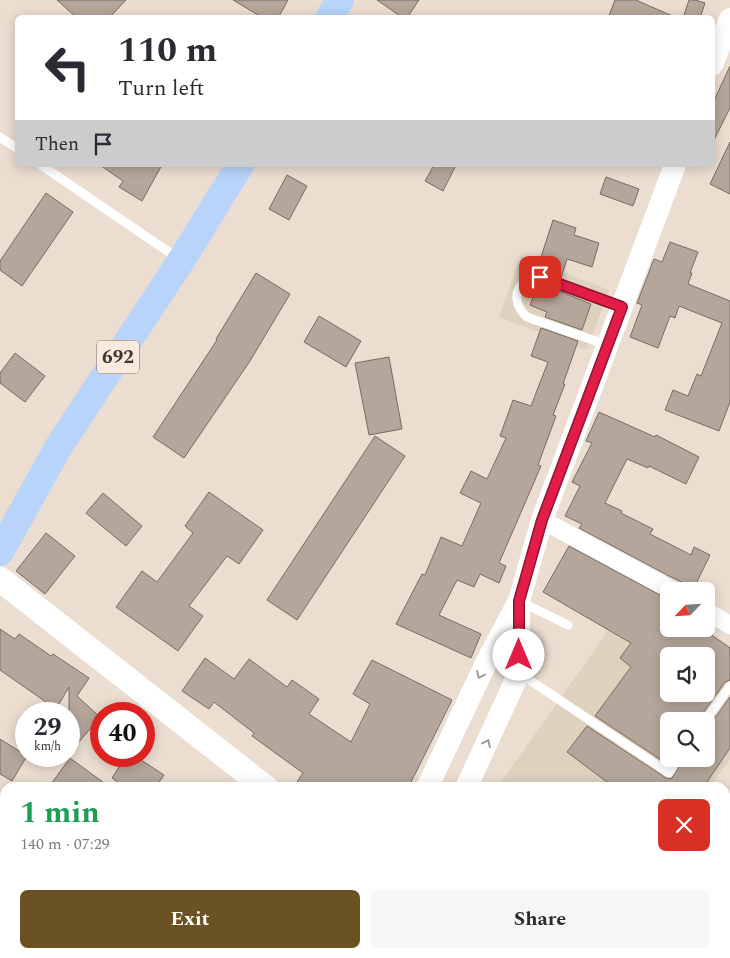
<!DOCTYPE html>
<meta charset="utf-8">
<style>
body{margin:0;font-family:Spectral,serif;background:#f7f7f7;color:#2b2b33;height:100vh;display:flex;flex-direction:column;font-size:19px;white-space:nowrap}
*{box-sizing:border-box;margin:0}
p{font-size:16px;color:#7c7c81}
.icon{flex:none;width:28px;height:28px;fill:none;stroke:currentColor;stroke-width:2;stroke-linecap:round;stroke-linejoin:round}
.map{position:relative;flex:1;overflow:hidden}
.drawer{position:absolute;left:0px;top:782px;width:730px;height:176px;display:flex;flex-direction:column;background:#fff;border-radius:15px 15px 0 0;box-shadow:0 2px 12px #0003}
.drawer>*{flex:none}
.top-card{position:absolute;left:15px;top:15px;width:700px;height:152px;border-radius:8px;box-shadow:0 2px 12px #0003;background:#fff;color:#2b2b33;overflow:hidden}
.needle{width:32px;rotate:245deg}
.tools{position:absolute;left:660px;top:582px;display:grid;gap:10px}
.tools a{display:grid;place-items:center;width:55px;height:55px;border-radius:8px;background:#fff;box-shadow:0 2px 12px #0003;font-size:25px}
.speed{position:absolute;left:15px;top:702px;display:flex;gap:10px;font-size:25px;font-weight:700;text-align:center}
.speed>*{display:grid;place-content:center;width:65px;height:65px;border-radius:50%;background:#fff;box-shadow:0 2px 12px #0003;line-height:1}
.speed small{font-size:12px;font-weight:400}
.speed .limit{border:8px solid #d22;background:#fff;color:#111}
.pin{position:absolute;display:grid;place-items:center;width:42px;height:42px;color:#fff;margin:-21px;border-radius:10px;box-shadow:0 2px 8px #0006}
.me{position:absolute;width:55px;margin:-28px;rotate:0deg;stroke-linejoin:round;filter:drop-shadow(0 0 4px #0008)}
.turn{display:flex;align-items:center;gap:18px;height:105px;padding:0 20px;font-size:22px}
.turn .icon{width:65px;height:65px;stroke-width:2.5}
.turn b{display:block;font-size:35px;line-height:42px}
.then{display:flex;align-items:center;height:48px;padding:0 20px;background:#0003;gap:10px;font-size:19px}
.round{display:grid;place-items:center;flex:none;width:52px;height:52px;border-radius:8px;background:#f7f7f7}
.head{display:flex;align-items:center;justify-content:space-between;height:85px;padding:0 20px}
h1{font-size:30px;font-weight:700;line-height:38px;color:#1e9e55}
.action{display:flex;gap:10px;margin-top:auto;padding:10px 20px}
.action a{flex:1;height:58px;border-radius:8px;background:#6b5223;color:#fff;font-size:20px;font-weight:700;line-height:58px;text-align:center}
.action a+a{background:#f7f7f7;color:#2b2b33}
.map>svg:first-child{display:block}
</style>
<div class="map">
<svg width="730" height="958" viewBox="0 0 730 958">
<rect width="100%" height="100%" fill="#ebddd0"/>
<!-- commercial -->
<path fill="#ded1be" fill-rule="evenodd" d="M 521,256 L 609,290 L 587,350 L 499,317 Z
M 639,587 L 669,629 L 704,629 L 730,646 L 730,759 L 710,787 L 497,788 ZM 669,656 L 706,656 L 706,694 L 669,694 ZM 669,721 L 706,721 L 706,759 L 669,759 Z
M 730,863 L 730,907 L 725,910 L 725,866 Z
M 510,954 L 594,954 L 591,958 L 516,958 Z"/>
<!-- building -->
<path fill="#b4a69a" stroke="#796c61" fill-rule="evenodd" d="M 57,0 L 126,0 L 109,18 L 77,18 Z
M 233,0 L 288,0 L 278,18 L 263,18 Z
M 377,0 L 419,0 L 407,18 L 403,18 Z
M 615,0 L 636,0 L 677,18 L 608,18 Z
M 689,0 L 695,0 L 705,3 L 700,18 L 683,18 Z
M 730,66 L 730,108 L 712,144 L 712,105 Z
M 730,142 L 730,194 L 710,184 Z
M 100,165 L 162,165 L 142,201 L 119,187 L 123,181 Z
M 434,165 L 456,165 L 443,191 L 425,181 Z
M 287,175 L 307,186 L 289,220 L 269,209 Z
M 606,177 L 639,189 L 633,206 L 600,194 Z
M 46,193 L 73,212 L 22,286 L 0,270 L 0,261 Z
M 553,220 L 576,228 L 574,235 L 599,243 L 592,267 L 567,259 L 561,278 L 543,272 L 548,259 L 541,257 Z
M 670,242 L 698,252 L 690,273 L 692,273 L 688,284 L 730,301 L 730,402 L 719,431 L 665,410 L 673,390 L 688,396 L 697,374 L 701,376 L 722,323 L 679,306 L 675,318 L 670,316 L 658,348 L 630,337 L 642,305 L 637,303 L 654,259 L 662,262 Z
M 256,273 L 290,294 L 250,361 L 184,458 L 153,437 L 217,340 L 216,339 Z
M 539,283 L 591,304 L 582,330 L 545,317 L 547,312 L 530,305 Z
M 319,316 L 361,341 L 346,367 L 304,342 Z
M 541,328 L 578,341 L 563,384 L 565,384 L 553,415 L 556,416 L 538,465 L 541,466 L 499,563 L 506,566 L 499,583 L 480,574 L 474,587 L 457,580 L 439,615 L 481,634 L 471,658 L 396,624 L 422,574 L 425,575 L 441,537 L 462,546 L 481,503 L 460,493 L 471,471 L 487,479 L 506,438 L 500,436 L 513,400 L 531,406 L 548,362 L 531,356 Z
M 15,353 L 45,376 L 25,402 L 0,383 L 0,373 Z
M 389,357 L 402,429 L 369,435 L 355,363 Z
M 599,412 L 655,437 L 656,435 L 699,457 L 686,484 L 649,466 L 648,468 L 627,459 L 605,503 L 622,511 L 621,513 L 653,529 L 650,534 L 691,555 L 694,547 L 710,555 L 694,588 L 669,576 L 579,528 L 582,524 L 565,516 L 580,486 L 572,482 L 592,443 L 586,441 Z
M 375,436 L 405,456 L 297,620 L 267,600 Z
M 209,492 L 263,530 L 239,564 L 227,556 L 189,606 L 203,616 L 178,651 L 116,607 L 142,571 L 157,582 L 193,533 L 185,526 Z
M 103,493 L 142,526 L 126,546 L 86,513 Z
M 46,533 L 75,556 L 45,594 L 16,571 Z
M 569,546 L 669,600 L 669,629 L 703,629 L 730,648 L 730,680 L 725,682 L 700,717 L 699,721 L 669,721 L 669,759 L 671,759 L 667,764 L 595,716 L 631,667 L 620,658 L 631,643 L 543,592 ZM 669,656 L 706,656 L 706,694 L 669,694 Z
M 0,629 L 15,639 L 19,634 L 51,656 L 53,654 L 89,678 L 77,696 L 100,717 L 69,754 L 69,687 L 56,709 L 0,670 Z
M 205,658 L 234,679 L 249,659 L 287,687 L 292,680 L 319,699 L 309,714 L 351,742 L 370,704 L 353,694 L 372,660 L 452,700 L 408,788 L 293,788 L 303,773 L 252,736 L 254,733 L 214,702 L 209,709 L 182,691 Z
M 730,697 L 730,748 L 703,788 L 615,788 L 567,752 L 587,726 L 666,778 L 671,779 L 684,759 L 706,759 L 706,727 L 710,725 Z
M 0,739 L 27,756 L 12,781 L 0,774 Z
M 126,756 L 135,756 L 164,775 L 155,788 L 126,788 L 112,778 Z
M 70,758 L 111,788 L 48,788 Z"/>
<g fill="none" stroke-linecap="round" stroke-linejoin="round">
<!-- service -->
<path stroke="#fff" stroke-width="9" d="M 0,137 L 18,149
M 41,165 L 179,259
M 607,345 L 527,317 C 509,301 516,278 540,277 L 621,307
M 521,602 L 568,625
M 519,673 L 669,773 L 678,759
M 705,721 L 730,686"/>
<!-- minor -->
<path stroke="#fff" stroke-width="18" d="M 542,520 L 674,591
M 706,611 L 730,625
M 0,898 L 5,901
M 109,954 L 118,958"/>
<!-- tertiary -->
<path stroke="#fff" stroke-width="22" d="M 712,65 L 730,19
M 427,788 L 487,661 L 519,601 L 542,520 L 675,165
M 466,788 L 519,673 L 519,603
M 365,958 L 367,954"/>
<!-- secondary -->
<path stroke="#fff" stroke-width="25" d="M 0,579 L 266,788
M 483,954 L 489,958"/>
<!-- primary -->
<path stroke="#b9d4fa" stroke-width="28" d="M 329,18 L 340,0
M 0,552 L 59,446 L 184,256 L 240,165"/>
</g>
<!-- one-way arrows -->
<defs><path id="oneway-chevron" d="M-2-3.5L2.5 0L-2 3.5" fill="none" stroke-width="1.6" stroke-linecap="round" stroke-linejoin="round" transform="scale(1.25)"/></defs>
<g stroke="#9e9b98">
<use href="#oneway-chevron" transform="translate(480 675) rotate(115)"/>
<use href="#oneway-chevron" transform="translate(487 743) rotate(-65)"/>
</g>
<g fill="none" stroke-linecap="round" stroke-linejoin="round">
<defs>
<path id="route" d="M 519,655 L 519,601 L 542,520 L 622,307 L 540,277"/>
</defs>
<!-- route casing -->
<use href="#route" stroke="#92132f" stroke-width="12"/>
<!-- route -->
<use href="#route" stroke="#e11d48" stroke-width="9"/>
</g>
<g text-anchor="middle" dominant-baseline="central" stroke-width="5" stroke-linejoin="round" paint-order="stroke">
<!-- shield labels -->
<rect fill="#f9eadd" stroke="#756d65" stroke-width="1" x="97" y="340.5" width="42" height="33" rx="4"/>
<g font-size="19" font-weight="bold" fill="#3c3732">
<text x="118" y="357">692</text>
</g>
</g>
</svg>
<div class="tools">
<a><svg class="needle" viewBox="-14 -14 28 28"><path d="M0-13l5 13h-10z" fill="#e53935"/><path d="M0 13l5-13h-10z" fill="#7c7c81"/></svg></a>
<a><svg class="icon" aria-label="sound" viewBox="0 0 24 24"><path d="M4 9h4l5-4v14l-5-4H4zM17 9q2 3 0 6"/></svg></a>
<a><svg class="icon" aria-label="search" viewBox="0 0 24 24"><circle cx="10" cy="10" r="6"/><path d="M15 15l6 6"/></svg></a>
</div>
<div class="speed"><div>29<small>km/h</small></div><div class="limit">40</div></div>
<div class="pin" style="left:540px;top:277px;background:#d93025"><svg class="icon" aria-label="arrive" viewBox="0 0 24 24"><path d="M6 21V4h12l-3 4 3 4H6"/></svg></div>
<svg class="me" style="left:519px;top:655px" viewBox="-20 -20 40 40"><circle r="19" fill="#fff"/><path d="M0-13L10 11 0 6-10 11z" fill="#e11d48"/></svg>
<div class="top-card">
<div class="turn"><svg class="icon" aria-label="left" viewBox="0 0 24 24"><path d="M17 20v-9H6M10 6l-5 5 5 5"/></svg><div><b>110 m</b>Turn left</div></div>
<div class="then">Then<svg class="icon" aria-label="arrive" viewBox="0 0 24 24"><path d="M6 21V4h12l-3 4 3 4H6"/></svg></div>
</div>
<section class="drawer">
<div class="head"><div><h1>1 min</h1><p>140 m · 07:29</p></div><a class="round" style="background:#d93025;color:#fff"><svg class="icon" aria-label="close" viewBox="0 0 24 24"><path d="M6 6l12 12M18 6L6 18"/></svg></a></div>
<div class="action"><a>Exit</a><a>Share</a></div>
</section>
</div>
